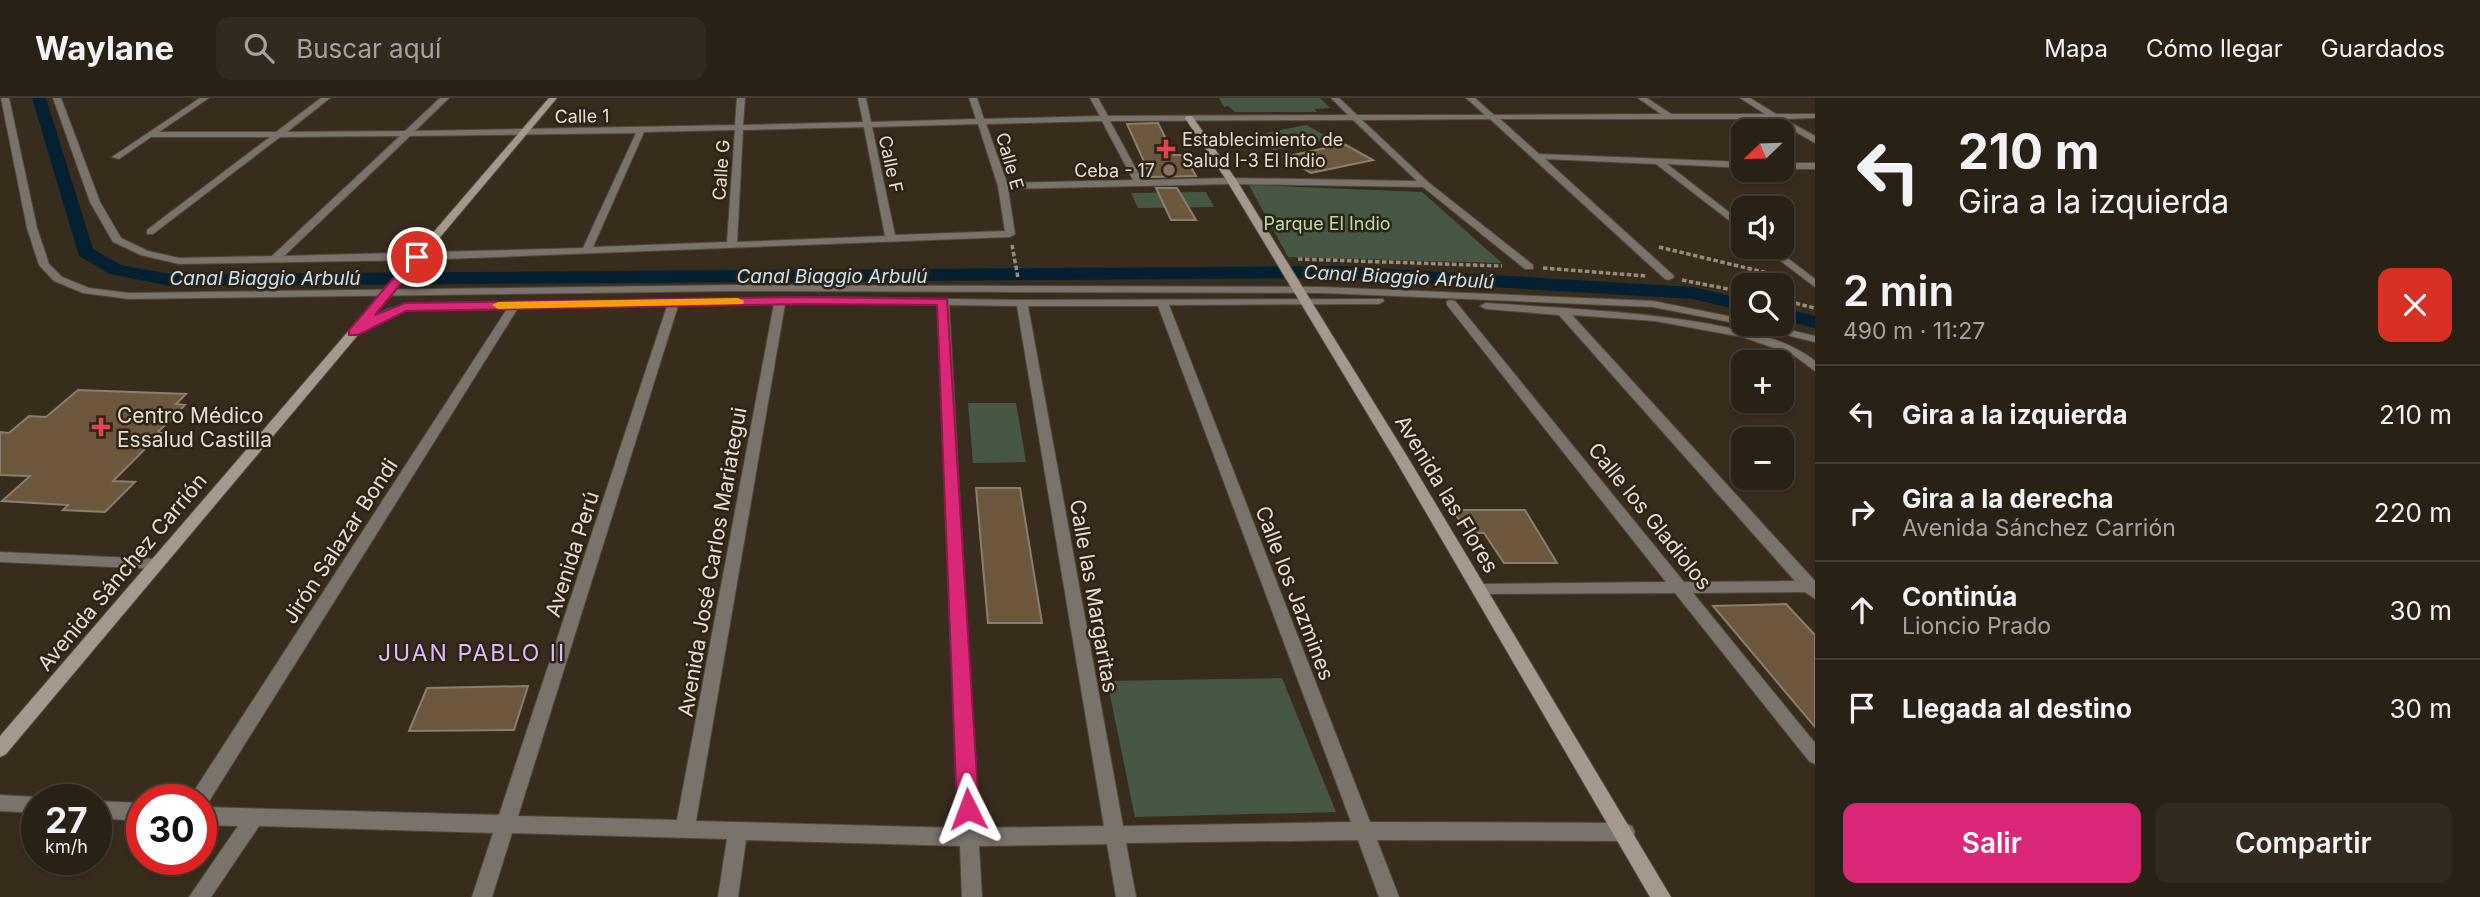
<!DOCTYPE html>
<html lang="es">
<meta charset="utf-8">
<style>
body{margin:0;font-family:Inter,sans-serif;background:#32291f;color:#f1f3f6;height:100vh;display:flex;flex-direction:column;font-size:26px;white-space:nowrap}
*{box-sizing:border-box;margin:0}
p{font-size:23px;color:#a5a3a1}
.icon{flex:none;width:38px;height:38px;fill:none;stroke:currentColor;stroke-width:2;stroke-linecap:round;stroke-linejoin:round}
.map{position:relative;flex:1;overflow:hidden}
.side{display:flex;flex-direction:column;background:#2a2116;width:665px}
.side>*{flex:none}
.top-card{background:#2a2116;color:#f1f3f6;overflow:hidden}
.needle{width:46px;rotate:247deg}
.controls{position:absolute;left:1731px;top:21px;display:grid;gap:14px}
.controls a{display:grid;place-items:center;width:63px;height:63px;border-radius:14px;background:#2a2116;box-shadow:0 2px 5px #0004,0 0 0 2px #463e35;font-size:35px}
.speed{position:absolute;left:21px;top:686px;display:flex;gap:14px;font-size:35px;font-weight:700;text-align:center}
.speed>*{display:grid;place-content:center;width:91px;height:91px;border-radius:50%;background:#2a2116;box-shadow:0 2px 5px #0004,0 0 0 2px #463e35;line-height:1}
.speed small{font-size:18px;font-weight:400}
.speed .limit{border:10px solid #d22;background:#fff;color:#111}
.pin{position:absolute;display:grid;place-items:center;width:60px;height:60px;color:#fff;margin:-30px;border:4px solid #fff;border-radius:50%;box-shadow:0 2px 7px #0007}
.me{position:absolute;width:77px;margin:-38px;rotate:357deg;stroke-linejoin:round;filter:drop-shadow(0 0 5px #0008)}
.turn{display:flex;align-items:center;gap:24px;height:147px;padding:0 28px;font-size:32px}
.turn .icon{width:91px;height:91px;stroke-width:2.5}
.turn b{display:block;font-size:49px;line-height:60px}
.round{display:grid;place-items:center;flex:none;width:74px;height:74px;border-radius:14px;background:#32291f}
.summary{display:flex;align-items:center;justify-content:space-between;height:119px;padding:0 28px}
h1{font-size:42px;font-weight:600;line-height:52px}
.action{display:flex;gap:14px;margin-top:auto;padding:14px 28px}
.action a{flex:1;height:80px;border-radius:14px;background:#db2777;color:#fff;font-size:28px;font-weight:600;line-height:80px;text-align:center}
.action a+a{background:#32291f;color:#f1f3f6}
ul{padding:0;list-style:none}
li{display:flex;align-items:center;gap:21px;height:98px;padding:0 28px;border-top:2px solid #463e35}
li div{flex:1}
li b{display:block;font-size:26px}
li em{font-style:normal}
header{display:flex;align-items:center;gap:42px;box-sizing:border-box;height:98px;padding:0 35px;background:#2a2116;border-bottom:2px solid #463e35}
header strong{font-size:33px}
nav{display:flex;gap:38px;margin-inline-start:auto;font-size:24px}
.search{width:490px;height:63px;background:#32291f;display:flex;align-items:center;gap:18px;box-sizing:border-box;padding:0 24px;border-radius:14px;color:#a5a3a1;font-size:26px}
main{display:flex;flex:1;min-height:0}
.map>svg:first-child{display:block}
</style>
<header>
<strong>Waylane</strong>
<div class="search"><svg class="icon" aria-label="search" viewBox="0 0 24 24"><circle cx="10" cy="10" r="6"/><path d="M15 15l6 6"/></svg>Buscar aquí</div>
<nav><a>Mapa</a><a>Cómo llegar</a><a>Guardados</a></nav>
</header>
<main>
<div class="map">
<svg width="1815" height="799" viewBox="0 0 1815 799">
<rect width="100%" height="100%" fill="#382c1d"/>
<!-- green -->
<path fill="#465843" d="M 1219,0 L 1320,0 L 1330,10 L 1314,11 L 1317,14 L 1235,14 L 1228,8 L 1224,9 Z
M 1306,27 L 1332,41 L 1274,52 L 1250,38 Z
M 1249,87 L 1422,94 L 1502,165 L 1288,159 Z
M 1206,94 L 1214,109 L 1138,110 L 1131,95 Z
M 968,305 L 1016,305 L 1026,364 L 973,365 Z
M 1282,580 L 1336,714 L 1135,719 L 1107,583 Z"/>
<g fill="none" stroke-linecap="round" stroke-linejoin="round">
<!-- canal -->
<path fill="#032033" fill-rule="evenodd" d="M 32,0 L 46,0 L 93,151 L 121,167 L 170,176 L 1342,168 L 1693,189 L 1743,201 L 1743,213 L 1693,201 L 1342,180 L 170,188 L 110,176 L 79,158 Z
M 1782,210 L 1815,218 L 1815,230 L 1782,222 Z"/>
</g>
<!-- building -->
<path fill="#6c573c" stroke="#8d7e6c" stroke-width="2" d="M 1158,25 L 1174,57 L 1184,57 L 1196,78 L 1151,79 L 1127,26 Z
M 1344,46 L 1373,62 L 1311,75 L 1284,59 Z
M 1156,90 L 1177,90 L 1196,122 L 1171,122 Z
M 78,292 L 186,296 L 176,306 L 185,307 L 157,335 L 161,335 L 113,383 L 135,384 L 105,414 L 63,412 L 68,407 L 2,403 L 30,378 L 0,377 L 0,334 L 9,335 L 29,318 L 46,319 Z
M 976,390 L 1020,390 L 1042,525 L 988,525 Z
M 1452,412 L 1525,412 L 1557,465 L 1504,465 L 1484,435 L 1469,435 Z
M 1786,506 L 1815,537 L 1815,629 L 1713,508 Z
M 528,588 L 514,632 L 409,633 L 427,590 Z"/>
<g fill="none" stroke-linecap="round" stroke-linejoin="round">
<defs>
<path id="street" d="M 1,0 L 9,0 L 37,130 L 49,166 L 62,179 L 89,190 L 129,195 L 735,187 L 1323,189 L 1653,203 L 1743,221 L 1743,226 L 1764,226 L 1815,238 L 1815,244 L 1745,227 L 1653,209 L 1323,195 L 735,193 L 129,201 L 83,195 L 54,183 L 39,167 L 27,130 Z
M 53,0 L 61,0 L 100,104 L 121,140 L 148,153 L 179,160 L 272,158 L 400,38 L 280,39 L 153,136 L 147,136 L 147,132 L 270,39 L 151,39 L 119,61 L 112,59 L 200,0 L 209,0 L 159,34 L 276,34 L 321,0 L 330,0 L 287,34 L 405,33 L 440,0 L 449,0 L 415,33 L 735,27 L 737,0 L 745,0 L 743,27 L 863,24 L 858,0 L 866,0 L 871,24 L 976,21 L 969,0 L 977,0 L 984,21 L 1100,18 L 1090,0 L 1098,0 L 1108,18 L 1348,17 L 1331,0 L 1339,0 L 1357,17 L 1485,17 L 1466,0 L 1475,0 L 1494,17 L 1661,16 L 1638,0 L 1647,0 L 1671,16 L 1765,16 L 1740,0 L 1750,0 L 1776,16 L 1815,16 L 1815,20 L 1784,21 L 1815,38 L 1815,45 L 1773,21 L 1500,21 L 1539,56 L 1743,64 L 1743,70 L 1667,66 L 1743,125 L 1743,133 L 1656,66 L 1545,61 L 1673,177 L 1674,179 L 1669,182 L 1665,181 L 1490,21 L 1362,22 L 1428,84 L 1533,167 L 1533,171 L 1525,171 L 1423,89 L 1232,86 L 1008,91 L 1015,136 L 1010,139 L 417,162 L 179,166 L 141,157 L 113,144 L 90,104 ZM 1353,22 L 1417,83 L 1232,80 L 1142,82 L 1110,23 ZM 1102,23 L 1133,82 L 1007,85 L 986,26 ZM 978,26 L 998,88 L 1005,133 L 895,137 L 872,29 ZM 864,29 L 885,138 L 737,144 L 743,32 ZM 735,32 L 727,144 L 593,149 L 644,34 ZM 636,35 L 583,150 L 284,158 L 410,38 Z
M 1782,65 L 1815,65 L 1815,71 L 1782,71 Z
M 1762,149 L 1773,149 L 1815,181 L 1815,189 Z
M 822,199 L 1022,202 L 1383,201 L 1384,203 L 1379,206 L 1169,207 L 1370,724 L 1625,725 L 1632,728 L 1635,734 L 1632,740 L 1625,743 L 1377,742 L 1399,799 L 1379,799 L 1358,742 L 1126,745 L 1136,799 L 1116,799 L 1107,746 L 979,748 L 982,799 L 962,799 L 960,748 L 746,742 L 738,799 L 718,799 L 727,741 L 512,735 L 492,799 L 472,799 L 493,735 L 259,728 L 211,799 L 189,799 L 238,728 L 201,727 L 201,702 L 190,702 L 192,696 L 507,211 L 406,212 C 390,218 364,238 350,236 L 350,232 L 383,213 L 405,206 ZM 822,205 L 938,207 L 959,730 L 696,723 L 785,206 ZM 774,206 L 677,722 L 518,718 L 678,208 ZM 949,207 L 1017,208 L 1104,728 L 978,730 ZM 667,208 L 499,717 L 202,709 L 206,708 L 518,210 ZM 1028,208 L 1158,208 L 1351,724 L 1123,728 Z
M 1451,202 L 1455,203 L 1684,484 L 1795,483 L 1559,217 L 1486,211 L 1480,208 L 1486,205 C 1561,210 1636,213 1710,226 C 1746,233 1786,240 1815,263 L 1815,273 L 1792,256 L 1742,239 L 1655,223 L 1572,217 L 1815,483 L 1815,501 L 1805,494 L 1693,495 L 1815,645 L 1815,666 L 1809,663 L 1675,495 L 1475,496 L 1472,492 L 1475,488 L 1480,486 L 1666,484 L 1447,207 L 1447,203 Z
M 0,454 L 157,461 L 162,462 L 165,466 L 162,470 L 157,471 L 0,464 Z
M 0,697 L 37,699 L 44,702 L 37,702 L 37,715 L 0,713 Z
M 96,703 L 142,705 L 142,723 L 96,720 Z"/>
<path id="secondary" d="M 549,0 L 557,0 L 6,656 L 0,659 L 0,638 Z
M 1186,18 L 1192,18 L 1237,83 L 1410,363 L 1671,799 L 1650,799 L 1396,363 L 1227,83 L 1185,20 Z"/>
</defs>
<!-- street casing -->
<use href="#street" stroke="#54483a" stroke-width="2"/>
<!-- secondary casing -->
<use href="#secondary" stroke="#54483a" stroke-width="2"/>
<!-- path -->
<path stroke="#958b7f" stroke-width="3.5" stroke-dasharray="4.5 2.5" stroke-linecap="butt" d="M 1012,147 L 1018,180
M 1659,149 L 1784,179
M 1298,161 L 1502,168
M 1543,170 L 1646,178
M 1682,182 L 1743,194
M 1782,202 L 1815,210"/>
<!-- street -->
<use href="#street" fill="#7a736c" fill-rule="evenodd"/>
<!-- secondary -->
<use href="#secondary" fill="#a5998e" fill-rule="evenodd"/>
</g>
<!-- route -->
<path fill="#db2777" stroke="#8e194d" stroke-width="2" d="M 417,156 L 423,159 L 375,217 L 405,205 L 801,199 L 947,201 L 979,711 L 976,718 L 968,720 L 961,718 L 957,711 L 937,207 L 801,206 L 406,213 L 358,237 L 349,237 L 349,232 L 413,157 Z"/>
<!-- slow -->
<path fill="#f59e0b" d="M 738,200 L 744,203 L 743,206 L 498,211 L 492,207 L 498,204 Z"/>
<!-- markers -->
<g fill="#e0444e" stroke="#2e2313" stroke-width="2.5">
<path d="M1162.5 40.5h7v7h7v7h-7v7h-7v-7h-7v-7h7z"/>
<path d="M97.5 318.5h7v7h7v7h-7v7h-7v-7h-7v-7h7z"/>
</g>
<circle fill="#8d6e63" stroke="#2e2313" stroke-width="2.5" cx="1169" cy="72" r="7"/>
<g text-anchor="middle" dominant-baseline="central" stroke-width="5" stroke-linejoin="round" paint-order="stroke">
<!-- far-street labels -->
<g font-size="18" fill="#e5ddd3" stroke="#2e2313">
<text transform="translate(582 18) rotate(-1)">Calle 1</text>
<text transform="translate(1010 63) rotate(74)">Calle E</text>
<text transform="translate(891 66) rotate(78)">Calle F</text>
<text transform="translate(721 72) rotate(-86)">Calle G</text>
</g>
<!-- far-poi labels -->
<g font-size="18" fill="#e5ddd3" stroke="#2e2313" text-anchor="start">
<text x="1182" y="41">Establecimiento de<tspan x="1182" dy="21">Salud I-3 El Indio</tspan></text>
<text x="1155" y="72" text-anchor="end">Ceba - 17</text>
</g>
<!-- far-park labels -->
<g font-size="18" fill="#b4dfaf" stroke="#2e2313">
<text x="1327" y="125">Parque El Indio</text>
</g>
<!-- far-water labels -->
<g font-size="19" font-style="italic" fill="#c2e3fb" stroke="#2e2313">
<text x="832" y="178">Canal Biaggio Arbulú</text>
<text transform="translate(1399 179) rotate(3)">Canal Biaggio Arbulú</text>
<text x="265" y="180">Canal Biaggio Arbulú</text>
</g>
<!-- poi labels -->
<g font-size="21" fill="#e5ddd3" stroke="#2e2313" text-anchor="start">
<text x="117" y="317">Centro Médico<tspan x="117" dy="24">Essalud Castilla</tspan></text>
</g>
<!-- street labels -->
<g font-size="21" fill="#e5ddd3" stroke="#2e2313">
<text transform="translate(1447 396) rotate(59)">Avenida las Flores</text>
<text transform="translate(1650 418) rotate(51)">Calle los Gladiolos</text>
<text transform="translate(340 443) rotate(-57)">Jirón Salazar Bondi</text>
<text transform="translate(572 456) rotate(-72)">Avenida Perú</text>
<text transform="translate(712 464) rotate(-80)">Avenida José Carlos Mariategui</text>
<text transform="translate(122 474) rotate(-50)">Avenida Sánchez Carrión</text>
<text transform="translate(1295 495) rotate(69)">Calle los Jazmines</text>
<text transform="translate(1094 498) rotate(80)">Calle las Margaritas</text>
</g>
<!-- neighbourhood labels -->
<g font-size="23" letter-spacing="2" fill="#ddbaff" stroke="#2e2313">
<text x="472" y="555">JUAN PABLO II</text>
</g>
</g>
</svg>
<div class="controls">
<a><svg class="needle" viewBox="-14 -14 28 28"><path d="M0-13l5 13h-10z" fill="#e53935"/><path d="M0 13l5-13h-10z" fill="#a5a3a1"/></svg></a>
<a><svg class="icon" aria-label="sound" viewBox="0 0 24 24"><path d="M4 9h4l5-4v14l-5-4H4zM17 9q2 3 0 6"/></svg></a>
<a><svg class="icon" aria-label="search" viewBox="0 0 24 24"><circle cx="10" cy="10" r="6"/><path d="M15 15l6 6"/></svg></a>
<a>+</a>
<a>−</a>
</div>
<div class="speed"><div>27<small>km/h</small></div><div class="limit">30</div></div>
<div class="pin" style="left:417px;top:159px;background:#d93025"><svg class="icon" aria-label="arrive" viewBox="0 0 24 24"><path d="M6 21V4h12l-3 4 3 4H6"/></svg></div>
<svg class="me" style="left:968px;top:711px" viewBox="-20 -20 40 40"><path d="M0-17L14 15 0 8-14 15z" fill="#db2777" stroke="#fff" stroke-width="4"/></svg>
</div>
<section class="side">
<div class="top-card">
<div class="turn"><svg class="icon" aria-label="left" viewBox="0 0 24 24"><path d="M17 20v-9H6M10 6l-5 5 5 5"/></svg><div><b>210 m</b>Gira a la izquierda</div></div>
</div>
<div class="summary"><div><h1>2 min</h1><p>490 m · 11:27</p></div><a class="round" style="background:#d93025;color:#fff"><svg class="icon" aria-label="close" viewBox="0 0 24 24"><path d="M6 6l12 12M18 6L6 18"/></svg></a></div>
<ul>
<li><svg class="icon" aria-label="left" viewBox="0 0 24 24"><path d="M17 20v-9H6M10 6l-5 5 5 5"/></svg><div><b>Gira a la izquierda</b></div><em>210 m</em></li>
<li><svg class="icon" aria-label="right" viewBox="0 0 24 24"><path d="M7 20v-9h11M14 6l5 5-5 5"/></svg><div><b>Gira a la derecha</b><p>Avenida Sánchez Carrión</p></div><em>220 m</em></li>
<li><svg class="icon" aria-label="ahead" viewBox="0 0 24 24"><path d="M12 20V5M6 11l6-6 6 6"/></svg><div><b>Continúa</b><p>Lioncio Prado</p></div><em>30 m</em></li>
<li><svg class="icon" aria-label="arrive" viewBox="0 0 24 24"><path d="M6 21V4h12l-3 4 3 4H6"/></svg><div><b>Llegada al destino</b></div><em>30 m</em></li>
</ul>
<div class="action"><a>Salir</a><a>Compartir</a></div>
</section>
</main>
